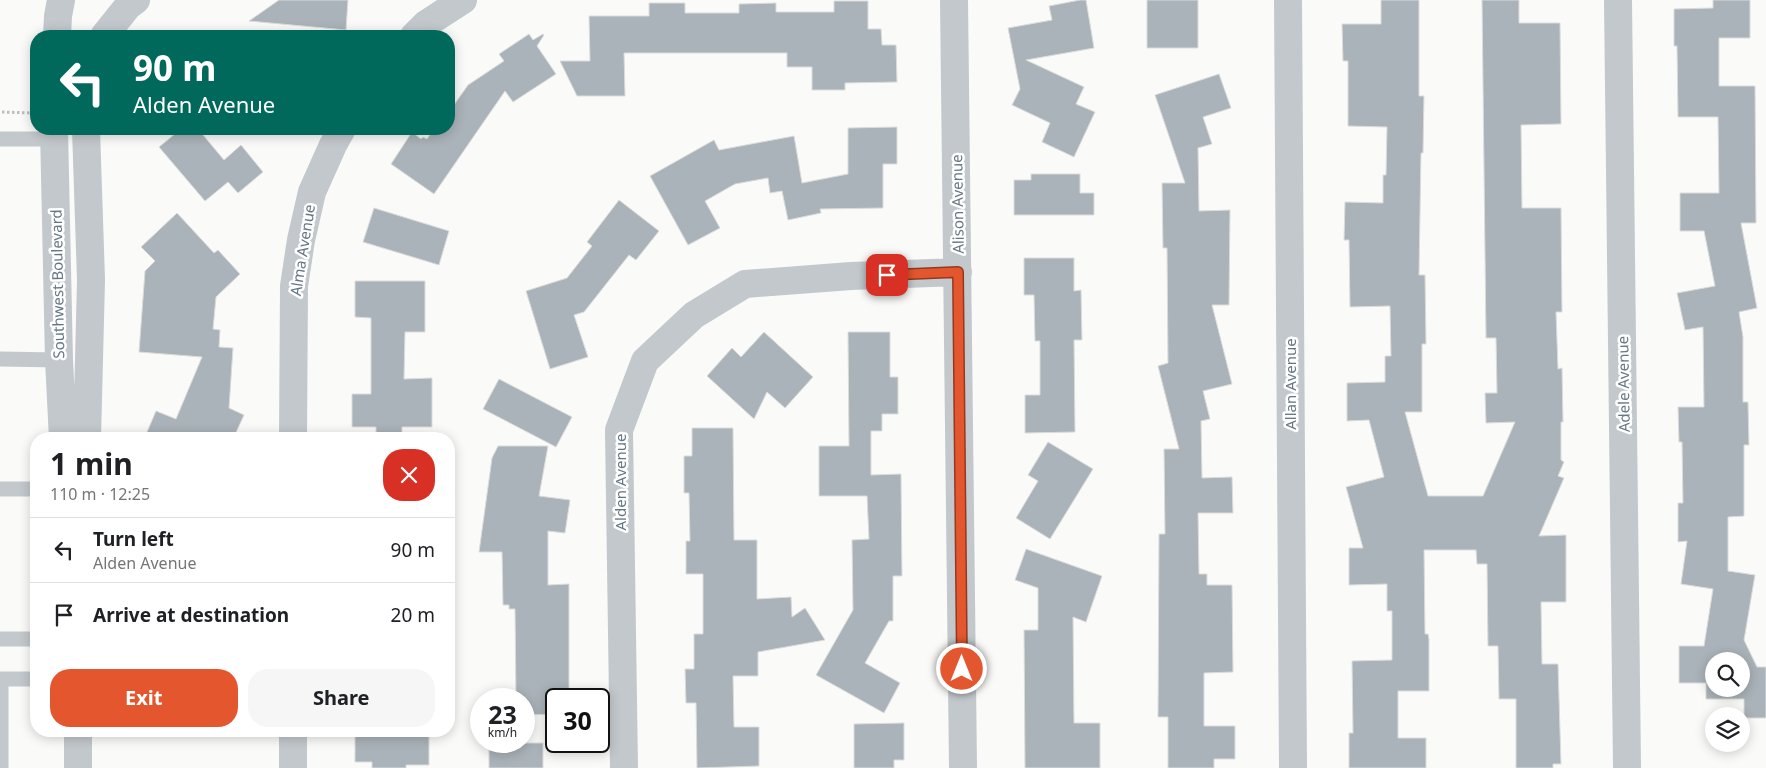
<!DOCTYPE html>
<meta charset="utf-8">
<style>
body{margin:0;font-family:"Noto Sans",sans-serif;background:#f6f6f6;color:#202124;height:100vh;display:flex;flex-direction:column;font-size:19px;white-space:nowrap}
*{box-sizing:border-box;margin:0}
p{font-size:16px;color:#757577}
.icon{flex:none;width:28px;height:28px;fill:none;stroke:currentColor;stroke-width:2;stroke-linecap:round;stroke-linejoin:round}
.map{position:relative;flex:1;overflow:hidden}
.side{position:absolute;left:30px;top:432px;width:425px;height:305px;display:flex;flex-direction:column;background:#fff;border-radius:20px;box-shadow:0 2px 12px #0003}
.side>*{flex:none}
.top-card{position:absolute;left:30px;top:30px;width:425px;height:105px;border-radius:20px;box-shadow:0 2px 12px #0003;background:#00695c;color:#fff;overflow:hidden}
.fabs{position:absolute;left:1705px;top:652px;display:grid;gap:10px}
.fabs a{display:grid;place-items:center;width:45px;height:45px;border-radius:50%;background:#fff;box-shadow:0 2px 12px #0003;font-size:25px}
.speed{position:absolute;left:470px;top:688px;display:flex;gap:10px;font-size:25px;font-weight:700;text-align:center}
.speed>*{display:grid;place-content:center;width:65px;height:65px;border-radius:50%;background:#fff;box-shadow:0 2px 12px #0003;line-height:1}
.speed small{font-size:12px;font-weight:400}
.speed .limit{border:2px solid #111;border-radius:8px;background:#fff;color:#111}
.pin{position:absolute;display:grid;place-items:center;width:42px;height:42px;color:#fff;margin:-21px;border-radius:10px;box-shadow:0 2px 8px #0006}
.me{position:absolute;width:55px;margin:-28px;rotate:0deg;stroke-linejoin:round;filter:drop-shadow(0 0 4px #0008)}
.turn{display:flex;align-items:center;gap:18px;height:105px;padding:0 20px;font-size:22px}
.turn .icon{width:65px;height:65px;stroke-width:2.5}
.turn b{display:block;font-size:35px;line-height:42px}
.round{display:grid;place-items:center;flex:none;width:52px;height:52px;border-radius:20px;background:#f6f6f6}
.head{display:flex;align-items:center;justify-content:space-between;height:85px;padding:0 20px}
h1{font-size:30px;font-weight:700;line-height:38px}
.cta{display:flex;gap:10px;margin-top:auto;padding:10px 20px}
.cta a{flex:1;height:58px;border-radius:20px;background:#e4572e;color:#fff;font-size:20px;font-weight:700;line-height:58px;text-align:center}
.cta a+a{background:#f6f6f6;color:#202124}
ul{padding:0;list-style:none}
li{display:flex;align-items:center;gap:15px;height:65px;padding:0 20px;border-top:1px solid #e0e0e0}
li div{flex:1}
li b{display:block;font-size:19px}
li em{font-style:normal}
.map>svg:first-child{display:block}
</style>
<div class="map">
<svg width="1766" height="768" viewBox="0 0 1766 768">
<rect width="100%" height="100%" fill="#fafaf8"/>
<!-- building -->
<path fill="#aab3b9" stroke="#dcdcda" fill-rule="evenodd" d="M 279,0 L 348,0 L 346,30 L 249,21 Z
M 1080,0 L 1086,0 L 1094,48 L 1026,60 L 1084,87 L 1076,104 L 1095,112 L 1074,157 L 1042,142 L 1050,123 L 1012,105 L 1020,89 L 1008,28 L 1052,20 L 1049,6 Z
M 1147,0 L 1198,0 L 1198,48 L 1147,48 Z
M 1381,0 L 1419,0 L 1419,96 L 1424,96 L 1423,153 L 1421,153 L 1419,275 L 1425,275 L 1426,344 L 1422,344 L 1422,412 L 1405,412 L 1428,496 L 1483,496 L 1515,422 L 1486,423 L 1485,393 L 1497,393 L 1496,338 L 1486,338 L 1482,0 L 1519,0 L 1519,23 L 1560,23 L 1561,124 L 1521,125 L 1522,208 L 1561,208 L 1562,312 L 1556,312 L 1558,369 L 1562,368 L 1563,422 L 1561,422 L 1561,460 L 1564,462 L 1558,476 L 1564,478 L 1539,536 L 1566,535 L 1566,602 L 1541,602 L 1542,664 L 1558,664 L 1561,764 L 1553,764 L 1553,768 L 1516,768 L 1516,699 L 1499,699 L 1498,646 L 1488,646 L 1487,564 L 1477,564 L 1476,550 L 1424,550 L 1425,634 L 1428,634 L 1429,639 L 1429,691 L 1398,691 L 1398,738 L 1426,738 L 1426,768 L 1349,768 L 1349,733 L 1353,733 L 1352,661 L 1392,660 L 1392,611 L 1387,611 L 1387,584 L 1349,585 L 1349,548 L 1363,548 L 1346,487 L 1384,477 L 1369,420 L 1347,421 L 1347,383 L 1385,382 L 1385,356 L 1391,356 L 1390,306 L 1350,307 L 1349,240 L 1344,240 L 1345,202 L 1383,203 L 1383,175 L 1386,175 L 1387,127 L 1348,126 L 1348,61 L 1343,61 L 1342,24 L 1381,24 Z
M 1713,0 L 1750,0 L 1750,38 L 1719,38 L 1719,86 L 1755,86 L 1756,223 L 1741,223 L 1757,308 L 1739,312 L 1743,337 L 1743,402 L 1748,402 L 1749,445 L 1744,445 L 1744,516 L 1728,517 L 1728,571 L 1755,575 L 1744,640 L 1757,667 L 1766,667 L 1766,718 L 1744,718 L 1744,699 L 1706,699 L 1706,683 L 1679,683 L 1679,646 L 1704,646 L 1713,589 L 1681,584 L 1687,541 L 1678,542 L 1678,503 L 1683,503 L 1682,442 L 1679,442 L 1678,407 L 1704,407 L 1703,327 L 1685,330 L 1677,293 L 1715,286 L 1704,231 L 1680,231 L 1680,193 L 1719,193 L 1718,117 L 1678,117 L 1677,46 L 1674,46 L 1674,9 L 1713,8 ZM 1714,661 L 1741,661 L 1741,689 L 1714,689 Z
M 834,1 L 868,1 L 868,29 L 881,29 L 882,45 L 896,45 L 897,82 L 845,83 L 845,90 L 812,90 L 812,67 L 787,67 L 787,53 L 624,53 L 625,96 L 577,96 L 560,61 L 590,61 L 589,16 L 649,16 L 649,3 L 685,3 L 685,13 L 739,13 L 739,4 L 776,3 L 776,12 L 834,12 Z
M 529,34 L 533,40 L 543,34 L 544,35 L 537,46 L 556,74 L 513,102 L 505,91 L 434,194 L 391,164 L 412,132 L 421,139 L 423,137 L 427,139 L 434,129 L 449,129 L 449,112 L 468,85 L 504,61 L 499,54 Z
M 1219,74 L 1231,108 L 1203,117 L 1212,144 L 1198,148 L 1199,211 L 1230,210 L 1229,305 L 1212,305 L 1232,384 L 1203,391 L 1210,419 L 1201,421 L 1202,478 L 1232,477 L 1233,513 L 1198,513 L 1199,574 L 1207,574 L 1207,585 L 1232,585 L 1233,672 L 1204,673 L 1204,726 L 1235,726 L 1235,759 L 1214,759 L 1214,768 L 1168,768 L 1168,717 L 1158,717 L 1159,534 L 1165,534 L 1164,449 L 1179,449 L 1158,366 L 1168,363 L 1167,248 L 1163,248 L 1162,183 L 1185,183 L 1155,95 Z
M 897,127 L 897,164 L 883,164 L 883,208 L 820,209 L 821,213 L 788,220 L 782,191 L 770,193 L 768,178 L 735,184 L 705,201 L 720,228 L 688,245 L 650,176 L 714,140 L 719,150 L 794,136 L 802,183 L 848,174 L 848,128 Z
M 181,129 L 198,129 L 224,160 L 241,145 L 263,172 L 238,193 L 228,182 L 205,201 L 159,147 Z
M 1031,174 L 1080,174 L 1080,193 L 1094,193 L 1094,215 L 1014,215 L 1014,180 L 1031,180 Z
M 619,200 L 659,231 L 636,260 L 629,255 L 584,312 L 574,315 L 588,357 L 550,369 L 526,291 L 567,278 L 592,246 L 587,242 Z
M 374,208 L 449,231 L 439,265 L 363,242 Z
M 177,213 L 214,253 L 218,250 L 240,274 L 216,297 L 213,329 L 220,330 L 219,347 L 233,348 L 229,408 L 244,415 L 233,439 L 144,439 L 156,411 L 176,419 L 202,357 L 139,352 L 145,271 L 155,261 L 141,247 Z
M 1024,258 L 1074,258 L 1074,291 L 1081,290 L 1082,340 L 1074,340 L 1075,432 L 1025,433 L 1025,395 L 1040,395 L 1040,341 L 1035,341 L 1034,295 L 1024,295 Z
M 355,281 L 425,281 L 425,332 L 405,332 L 404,379 L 432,378 L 432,427 L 402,427 L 402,439 L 376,439 L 376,427 L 352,427 L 352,394 L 371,394 L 371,318 L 355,317 Z
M 764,332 L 813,377 L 785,408 L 767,392 L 754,419 L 707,376 L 732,348 L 741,357 Z
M 848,332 L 890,332 L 890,377 L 898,377 L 898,414 L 882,414 L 882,431 L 871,431 L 871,475 L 901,474 L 902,576 L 893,576 L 893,621 L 889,621 L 865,663 L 900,683 L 884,713 L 816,675 L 853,610 L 852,540 L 869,539 L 867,496 L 819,496 L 819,446 L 849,446 Z
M 499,379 L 572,417 L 556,447 L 483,409 Z
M 692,428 L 733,428 L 734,540 L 757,540 L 757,599 L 791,597 L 792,617 L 805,608 L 825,640 L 758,652 L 758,676 L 733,676 L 734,727 L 759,727 L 759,766 L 697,768 L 696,703 L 686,703 L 685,669 L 694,669 L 694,634 L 703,634 L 703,574 L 686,574 L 686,541 L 690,541 L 689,493 L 684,493 L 684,456 L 692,456 Z
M 1048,442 L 1093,469 L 1050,539 L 1016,518 L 1038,481 L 1028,475 Z
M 498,446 L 548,446 L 539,496 L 570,500 L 565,533 L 548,531 L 548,585 L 569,584 L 569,699 L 556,699 L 556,714 L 524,715 L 524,699 L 516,699 L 515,609 L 509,609 L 509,605 L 503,605 L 502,552 L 479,552 L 492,458 Z
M 1026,549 L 1102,576 L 1086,622 L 1073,617 L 1074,723 L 1100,723 L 1100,768 L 1025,768 L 1024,630 L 1038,630 L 1038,588 L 1015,580 Z
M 904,723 L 904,760 L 894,760 L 894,768 L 854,768 L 854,724 Z
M 355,731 L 429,731 L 429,765 L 406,765 L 406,768 L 372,768 L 372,762 L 355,762 Z
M 489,743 L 543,743 L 543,768 L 489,768 Z"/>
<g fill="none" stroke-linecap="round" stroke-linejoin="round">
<!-- path -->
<path stroke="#bbbfc2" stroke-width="3" stroke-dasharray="2.5 2.5" stroke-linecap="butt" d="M 2,112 L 32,113"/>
<!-- service -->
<path stroke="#c3c8cc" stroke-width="15" d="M 0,139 L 54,139
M 0,359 L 59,360
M 0,489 L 36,489
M 0,639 L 36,639
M 1,768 L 1,679 L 36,679"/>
<!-- minor -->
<path stroke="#c3c8cc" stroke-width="28" d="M 954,0 L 963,768
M 1288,0 L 1293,768
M 1618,0 L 1627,768
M 414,36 L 426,24 L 463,0
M 293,439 L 294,286 L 301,240 L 312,192 L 333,145 L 342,129
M 293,768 L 293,731
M 624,768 L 619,430 L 645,361 L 694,315 L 745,284 L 851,276 L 958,272"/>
<!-- tertiary -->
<path stroke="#c3c8cc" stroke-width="28" d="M 57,36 L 58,16 L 61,0
M 104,36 L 128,6 L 136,0
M 54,129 L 59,360 L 63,439
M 86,129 L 91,280 L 87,439
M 78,731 L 78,768"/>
</g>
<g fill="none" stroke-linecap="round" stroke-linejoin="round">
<defs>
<path id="route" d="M 887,275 L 958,272 L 962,669"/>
</defs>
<!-- route casing -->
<use href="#route" stroke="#94391e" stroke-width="12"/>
<!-- route -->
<use href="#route" stroke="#e4572e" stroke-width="9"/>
</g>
<g text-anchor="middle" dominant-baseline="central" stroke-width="5" stroke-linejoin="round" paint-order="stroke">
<!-- street labels -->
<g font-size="15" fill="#657683" stroke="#fff">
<text transform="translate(957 204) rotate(-91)">Alison Avenue</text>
<text transform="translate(302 250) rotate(-81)">Alma Avenue</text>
<text transform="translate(57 284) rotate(-91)">Southwest Boulevard</text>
<text transform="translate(1290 384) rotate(-90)">Allan Avenue</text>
<text transform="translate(1623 384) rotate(-91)">Adele Avenue</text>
<text transform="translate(620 482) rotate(-90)">Alden Avenue</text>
</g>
</g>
</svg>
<div class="fabs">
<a><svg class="icon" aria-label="search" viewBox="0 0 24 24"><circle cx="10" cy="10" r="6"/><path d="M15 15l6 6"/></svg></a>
<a><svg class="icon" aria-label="layers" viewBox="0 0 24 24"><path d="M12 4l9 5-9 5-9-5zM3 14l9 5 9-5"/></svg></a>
</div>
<div class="speed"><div>23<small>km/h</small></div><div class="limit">30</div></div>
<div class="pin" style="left:887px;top:275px;background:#d93025"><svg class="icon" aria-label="arrive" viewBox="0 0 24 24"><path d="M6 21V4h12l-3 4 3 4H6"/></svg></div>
<svg class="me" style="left:962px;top:669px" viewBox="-20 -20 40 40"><circle r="17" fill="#e4572e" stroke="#fff" stroke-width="3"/><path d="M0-11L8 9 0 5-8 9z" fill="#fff"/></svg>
<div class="top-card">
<div class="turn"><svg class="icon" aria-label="left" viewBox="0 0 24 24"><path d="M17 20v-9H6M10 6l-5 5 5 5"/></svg><div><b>90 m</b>Alden Avenue</div></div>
</div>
<section class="side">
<div class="head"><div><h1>1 min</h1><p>110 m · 12:25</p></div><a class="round" style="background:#d93025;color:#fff"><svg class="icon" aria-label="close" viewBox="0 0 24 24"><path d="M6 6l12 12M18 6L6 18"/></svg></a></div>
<ul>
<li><svg class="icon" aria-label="left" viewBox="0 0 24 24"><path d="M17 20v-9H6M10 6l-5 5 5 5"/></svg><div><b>Turn left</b><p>Alden Avenue</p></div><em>90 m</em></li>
<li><svg class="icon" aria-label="arrive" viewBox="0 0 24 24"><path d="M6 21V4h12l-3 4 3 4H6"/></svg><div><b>Arrive at destination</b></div><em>20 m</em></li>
</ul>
<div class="cta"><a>Exit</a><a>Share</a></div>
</section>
</div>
